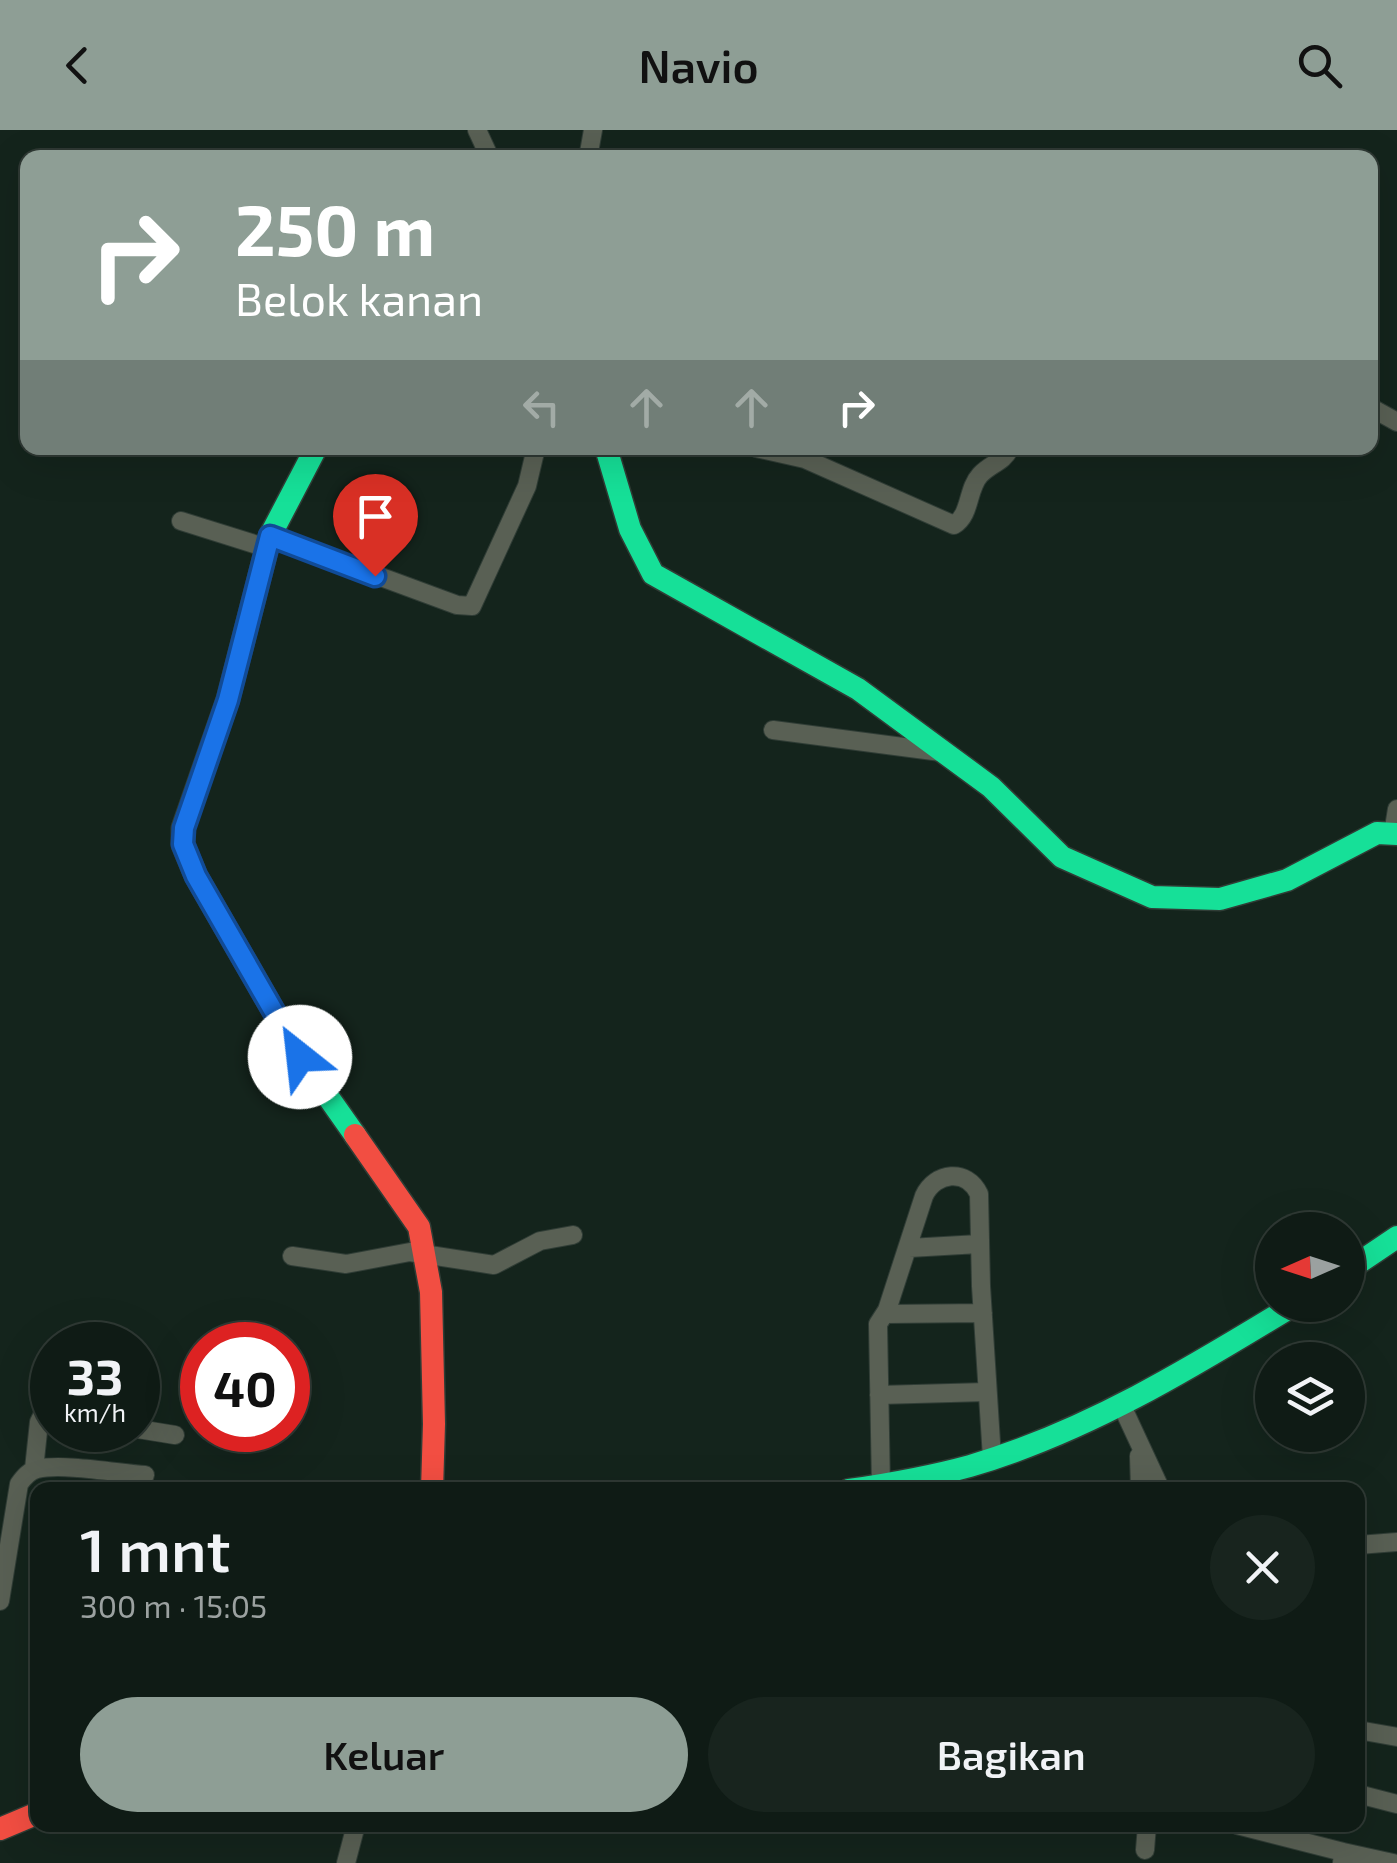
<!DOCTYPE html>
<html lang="id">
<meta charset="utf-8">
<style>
body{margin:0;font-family:"Exo 2",sans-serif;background:#18241e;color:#f1f3f6;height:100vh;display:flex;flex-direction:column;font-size:38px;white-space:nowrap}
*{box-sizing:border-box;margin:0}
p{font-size:32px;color:#9ba1a0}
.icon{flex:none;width:55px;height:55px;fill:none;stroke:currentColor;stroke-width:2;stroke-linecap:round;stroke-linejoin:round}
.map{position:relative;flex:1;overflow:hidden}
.side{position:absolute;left:30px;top:1352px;width:1335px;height:350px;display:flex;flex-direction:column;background:#0f1b15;border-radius:20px;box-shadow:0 10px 40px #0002,0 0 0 2px #2f3934}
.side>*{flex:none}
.top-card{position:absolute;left:20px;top:20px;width:1358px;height:305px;border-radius:20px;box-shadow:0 10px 40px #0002,0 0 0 2px #2f3934;background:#8e9e95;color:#fff;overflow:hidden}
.needle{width:65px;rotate:267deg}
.buttons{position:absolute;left:1255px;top:1082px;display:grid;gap:20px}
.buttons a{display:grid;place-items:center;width:110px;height:110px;border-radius:50%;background:#0f1b15;box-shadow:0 10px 40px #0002,0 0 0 2px #2f3934;font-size:50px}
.speed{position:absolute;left:30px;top:1192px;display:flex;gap:20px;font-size:50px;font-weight:700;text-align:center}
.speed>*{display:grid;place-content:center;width:130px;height:130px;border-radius:50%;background:#0f1b15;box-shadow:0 10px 40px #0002,0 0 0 2px #2f3934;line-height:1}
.speed small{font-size:25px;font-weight:400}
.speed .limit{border:15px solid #d22;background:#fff;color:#111}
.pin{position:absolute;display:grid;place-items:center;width:85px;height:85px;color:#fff;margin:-102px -42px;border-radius:50% 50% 50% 0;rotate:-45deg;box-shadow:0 0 10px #0007}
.pin .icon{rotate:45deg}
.me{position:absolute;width:110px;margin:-55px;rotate:331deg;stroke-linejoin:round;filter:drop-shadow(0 0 8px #0008)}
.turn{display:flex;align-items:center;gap:35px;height:210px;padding:0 50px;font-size:45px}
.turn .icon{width:130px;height:130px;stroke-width:2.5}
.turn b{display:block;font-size:70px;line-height:85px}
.lanes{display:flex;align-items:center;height:95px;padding:0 50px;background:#0003;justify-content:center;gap:50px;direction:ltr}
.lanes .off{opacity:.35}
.round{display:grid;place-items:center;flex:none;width:105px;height:105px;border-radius:52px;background:#18241e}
.head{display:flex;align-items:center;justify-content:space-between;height:170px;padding:0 50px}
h1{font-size:60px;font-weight:600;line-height:75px}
.primary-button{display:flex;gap:20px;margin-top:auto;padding:20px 50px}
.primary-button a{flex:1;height:115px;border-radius:60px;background:#8e9e95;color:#111;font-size:40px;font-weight:600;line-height:115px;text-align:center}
.primary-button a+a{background:#18241e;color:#f1f3f6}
header{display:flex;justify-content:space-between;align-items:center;height:130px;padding:0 50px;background:#8e9e95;color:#111;font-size:45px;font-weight:600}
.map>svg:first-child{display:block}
</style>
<header><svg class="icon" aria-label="back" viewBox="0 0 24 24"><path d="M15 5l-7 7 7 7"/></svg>Navio<svg class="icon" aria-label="search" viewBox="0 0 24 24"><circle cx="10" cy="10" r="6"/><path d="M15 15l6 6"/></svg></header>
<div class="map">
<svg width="1397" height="1733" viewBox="0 0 1397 1733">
<rect width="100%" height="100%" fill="#14241c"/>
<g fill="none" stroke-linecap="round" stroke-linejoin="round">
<defs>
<path id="street" d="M 477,0 L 490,28
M 588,28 L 593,0
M 1370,277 L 1397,292
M 756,318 L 805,329 L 954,395 C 971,385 967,359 980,345 C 991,333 1003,333 1010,318
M 181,391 L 267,418
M 270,406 L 457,475 L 472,476 L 527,356 L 536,318
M 773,600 L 941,622
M 1393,704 L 1397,679
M 909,1118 L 979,1114
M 292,1126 L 346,1134 L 410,1122 L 494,1135 L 540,1111 L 573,1105
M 885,1184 L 983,1183
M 879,1265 L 986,1262
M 1122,1276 L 1161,1360
M 138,1299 L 175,1305
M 1139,1326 L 1140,1360
M 34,1339 L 39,1292 L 44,1282 L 52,1279
M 881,1357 L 878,1194 L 887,1180 L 924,1066 C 935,1042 967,1038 979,1064 L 981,1156 L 992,1328
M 1358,1415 L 1397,1412
M 0,1471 L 19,1354 C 24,1347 29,1341 37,1339 C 62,1333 118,1343 145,1345
M 1358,1600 L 1397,1607
M 1358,1664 L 1397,1674
M 1237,1695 L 1343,1722 L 1342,1733
M 1145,1720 L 1147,1695
M 1343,1722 L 1393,1733
M 346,1733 L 356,1695"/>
<path id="fast" d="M 316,318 L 270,406 L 228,569 L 183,698 L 183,715 L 196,746 L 300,927 L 355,1005
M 606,318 L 630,399 L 653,444 L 858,559 L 991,657 L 1062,727 L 1152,767 L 1220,769 L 1287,750 L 1377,703 L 1397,704
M 1348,1140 L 1397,1107
M 849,1360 C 890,1354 930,1347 970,1336 C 1086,1302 1191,1238 1294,1175"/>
<path id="jam" d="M 355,1005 L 419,1097 L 431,1162 L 434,1294 L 432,1360
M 0,1699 L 38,1683"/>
</defs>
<!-- street casing -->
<use href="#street" stroke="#303d36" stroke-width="20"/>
<!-- fast casing -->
<use href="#fast" stroke="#303d36" stroke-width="25"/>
<!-- jam casing -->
<use href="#jam" stroke="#303d36" stroke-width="25"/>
<!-- street -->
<use href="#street" stroke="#596054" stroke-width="18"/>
<!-- fast -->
<use href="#fast" stroke="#16e098" stroke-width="22"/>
<!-- jam -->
<use href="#jam" stroke="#f24e42" stroke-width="22"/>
</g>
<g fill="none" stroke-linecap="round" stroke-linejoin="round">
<defs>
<path id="route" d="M 300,927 L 196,746 L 183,714 L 184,698 L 228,570 L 270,406 L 375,446"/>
</defs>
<!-- route casing -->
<use href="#route" stroke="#114b97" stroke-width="25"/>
<!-- route -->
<use href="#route" stroke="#1a73e8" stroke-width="18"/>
</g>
</svg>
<div class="buttons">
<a><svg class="needle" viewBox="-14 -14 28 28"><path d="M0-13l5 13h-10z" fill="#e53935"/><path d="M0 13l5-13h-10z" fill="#9ba1a0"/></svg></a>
<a><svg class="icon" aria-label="layers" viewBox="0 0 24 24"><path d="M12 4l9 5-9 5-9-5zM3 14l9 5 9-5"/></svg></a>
</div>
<div class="speed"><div>33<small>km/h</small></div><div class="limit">40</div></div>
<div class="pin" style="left:375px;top:446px;background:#d93025"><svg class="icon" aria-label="arrive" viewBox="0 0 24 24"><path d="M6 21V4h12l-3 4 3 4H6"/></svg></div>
<svg class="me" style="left:300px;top:927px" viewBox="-20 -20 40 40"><circle r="19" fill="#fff"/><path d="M0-13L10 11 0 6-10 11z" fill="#1a73e8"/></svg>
<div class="top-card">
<div class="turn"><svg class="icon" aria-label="right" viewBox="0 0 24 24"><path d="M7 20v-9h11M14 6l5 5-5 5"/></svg><div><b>250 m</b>Belok kanan</div></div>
<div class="lanes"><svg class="icon off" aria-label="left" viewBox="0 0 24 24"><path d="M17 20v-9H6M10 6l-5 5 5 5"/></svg><svg class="icon off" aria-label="ahead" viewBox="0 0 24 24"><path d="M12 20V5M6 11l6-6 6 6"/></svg><svg class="icon off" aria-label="ahead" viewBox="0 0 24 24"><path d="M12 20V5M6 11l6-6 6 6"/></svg><svg class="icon" aria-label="right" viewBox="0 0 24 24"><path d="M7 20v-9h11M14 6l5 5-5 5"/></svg></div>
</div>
<section class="side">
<div class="head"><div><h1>1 mnt</h1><p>300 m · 15:05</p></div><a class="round"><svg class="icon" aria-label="close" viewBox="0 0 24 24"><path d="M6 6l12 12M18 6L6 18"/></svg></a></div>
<div class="primary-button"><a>Keluar</a><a>Bagikan</a></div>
</section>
</div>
